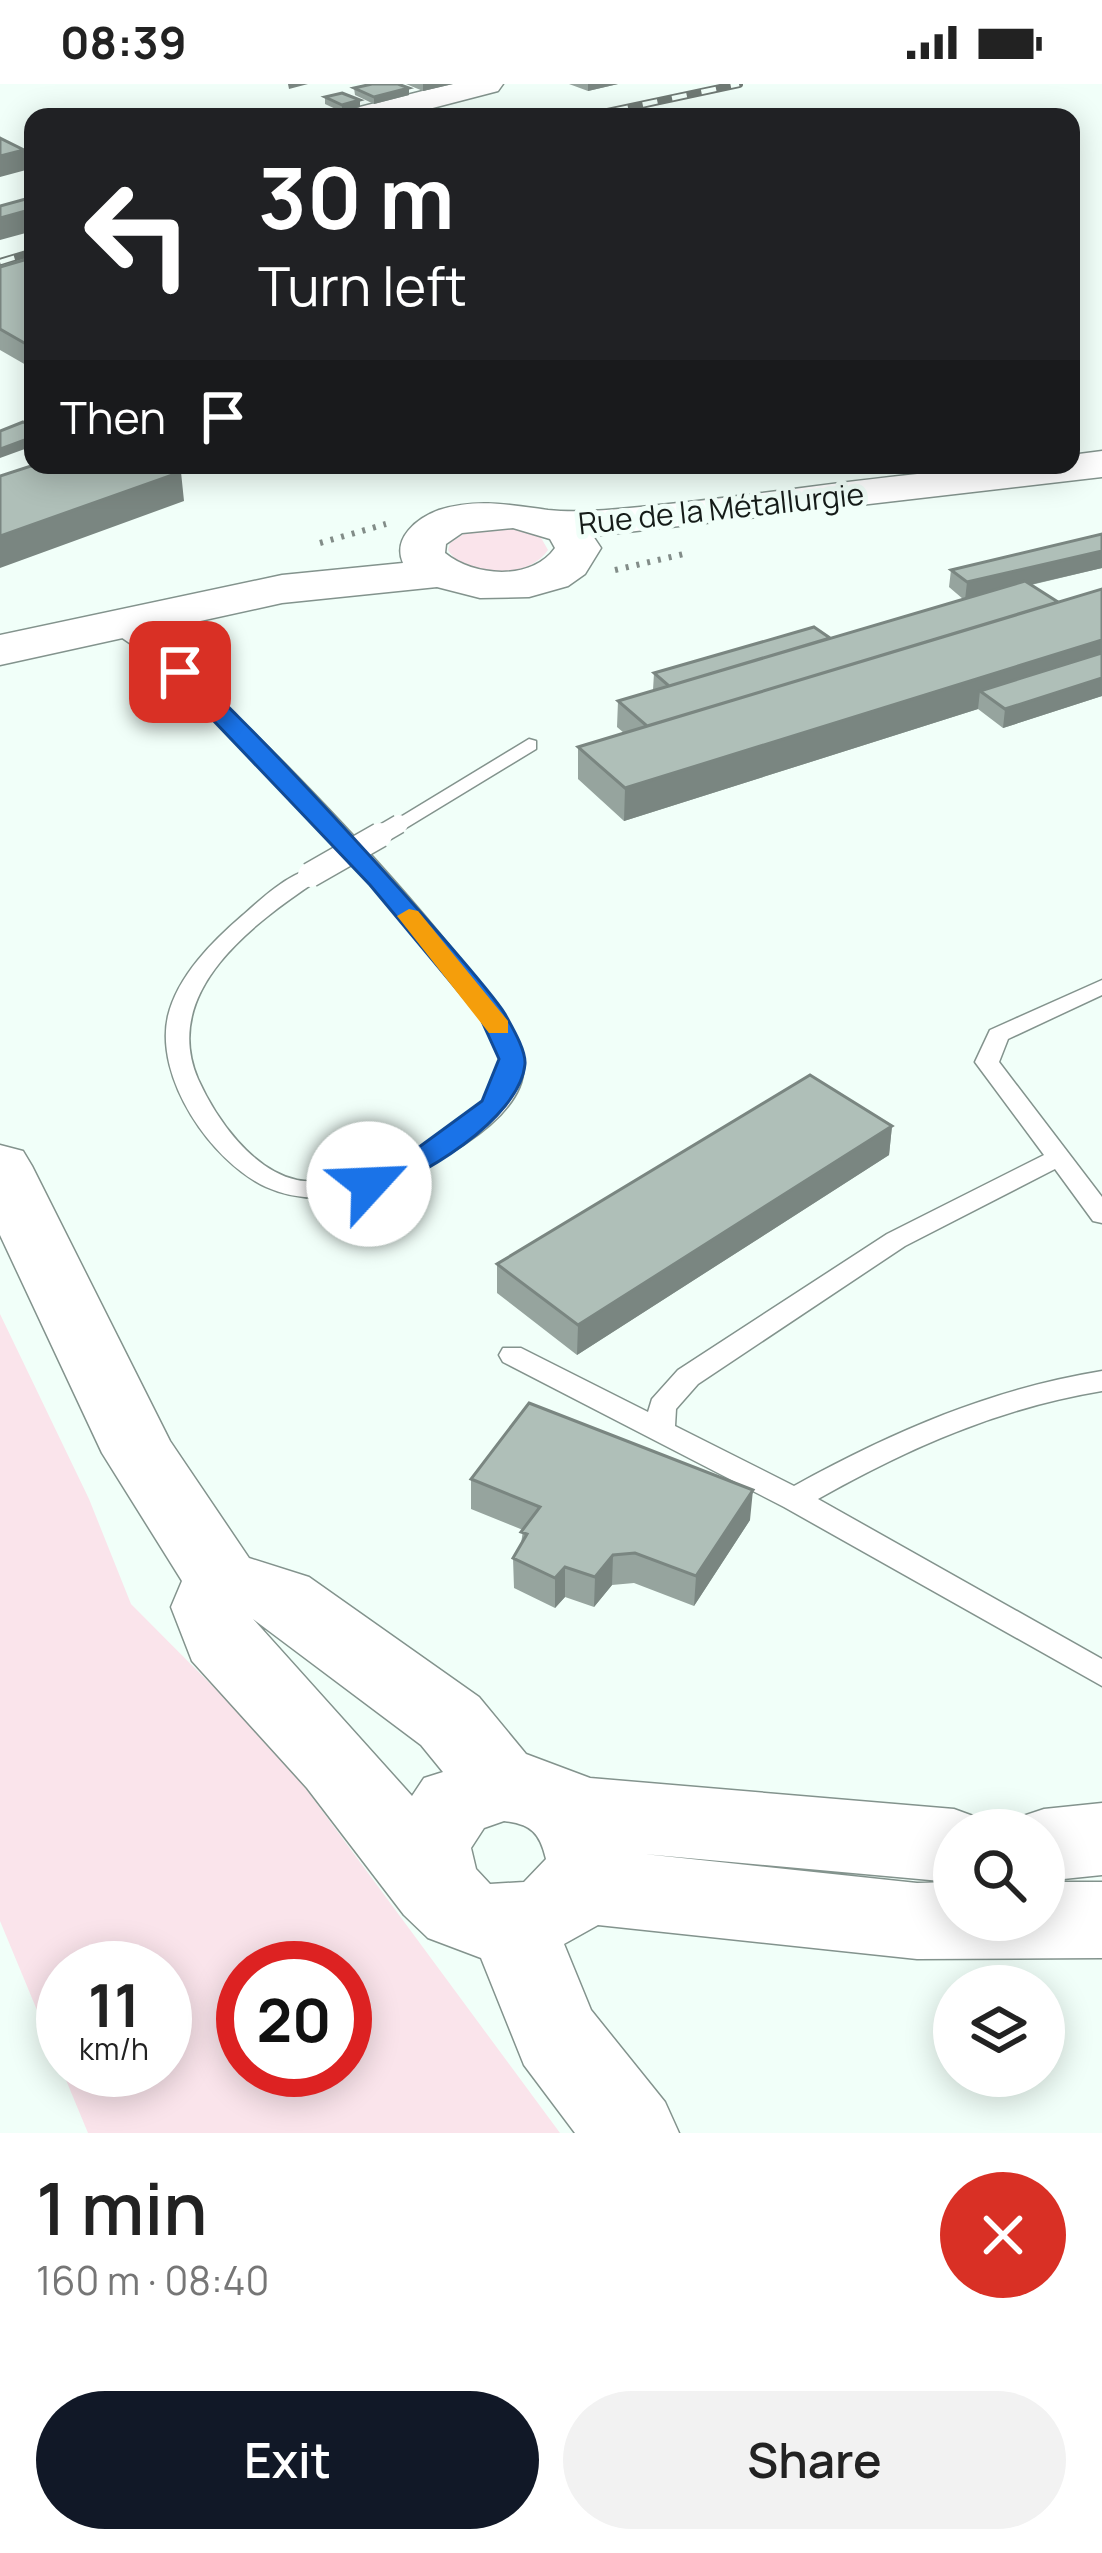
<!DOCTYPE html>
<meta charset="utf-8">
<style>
body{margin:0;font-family:Manrope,sans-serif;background:#f2f2f2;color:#222;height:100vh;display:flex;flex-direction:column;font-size:45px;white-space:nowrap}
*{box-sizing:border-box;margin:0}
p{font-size:39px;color:#767676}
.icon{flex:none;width:66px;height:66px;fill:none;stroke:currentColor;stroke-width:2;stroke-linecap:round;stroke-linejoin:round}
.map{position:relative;height:2049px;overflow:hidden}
.side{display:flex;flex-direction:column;background:#fff;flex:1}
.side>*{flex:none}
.hud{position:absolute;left:24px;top:24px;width:1056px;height:366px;border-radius:24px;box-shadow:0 6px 30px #0003;background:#202124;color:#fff;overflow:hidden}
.controls{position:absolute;left:933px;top:1725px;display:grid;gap:24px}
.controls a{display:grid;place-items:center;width:132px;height:132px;border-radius:50%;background:#fff;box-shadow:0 6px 30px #0003;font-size:60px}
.speed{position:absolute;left:36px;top:1857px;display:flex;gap:24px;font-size:60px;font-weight:700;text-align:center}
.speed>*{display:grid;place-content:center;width:156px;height:156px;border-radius:50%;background:#fff;box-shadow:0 6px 30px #0003;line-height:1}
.speed small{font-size:30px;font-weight:400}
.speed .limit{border:18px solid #d22;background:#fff;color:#111}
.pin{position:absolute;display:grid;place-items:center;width:102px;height:102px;color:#fff;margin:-51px;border-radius:24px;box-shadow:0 6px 18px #0006}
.me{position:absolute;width:132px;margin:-66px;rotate:65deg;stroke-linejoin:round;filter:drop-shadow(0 0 9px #0008)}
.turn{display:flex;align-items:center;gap:42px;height:252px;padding:0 36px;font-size:54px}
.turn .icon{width:156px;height:156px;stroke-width:2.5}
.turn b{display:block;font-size:84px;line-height:102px}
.then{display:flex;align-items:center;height:114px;padding:0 36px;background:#0003;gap:24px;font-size:45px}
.round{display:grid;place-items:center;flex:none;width:126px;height:126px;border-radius:63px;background:#f2f2f2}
.overview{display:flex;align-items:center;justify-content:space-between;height:204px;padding:0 36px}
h1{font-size:72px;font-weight:600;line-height:90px}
.button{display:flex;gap:24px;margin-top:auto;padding:24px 36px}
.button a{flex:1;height:138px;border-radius:72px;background:#111827;color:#fff;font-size:48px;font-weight:600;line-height:138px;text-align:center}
.button a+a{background:#f2f2f2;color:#222}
.status{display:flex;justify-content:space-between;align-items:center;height:84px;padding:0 60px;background:#fff;direction:ltr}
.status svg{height:33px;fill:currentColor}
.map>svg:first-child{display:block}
</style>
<div class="status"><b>08:39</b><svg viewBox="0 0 49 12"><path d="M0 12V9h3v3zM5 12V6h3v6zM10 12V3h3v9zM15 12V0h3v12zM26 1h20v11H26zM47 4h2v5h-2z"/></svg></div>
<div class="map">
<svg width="1102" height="2049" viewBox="0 0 1102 2049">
<rect width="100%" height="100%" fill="#f1fff9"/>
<!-- green -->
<path fill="#fae4eb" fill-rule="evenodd" d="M 516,443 L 540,452 L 548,466 C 529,495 467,497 448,466 L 450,459 L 470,446 Z
M 0,1230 L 89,1415 L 131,1520 L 281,1671 L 560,2049 L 88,2049 L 0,1837 ZM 63,1884 L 165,1884 L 165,1986 L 63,1986 ZM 243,1884 L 345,1884 L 345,1986 L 243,1986 Z"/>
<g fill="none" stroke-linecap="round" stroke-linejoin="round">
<defs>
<path id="service" d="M 112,533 C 183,558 512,905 523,976 C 532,1039 411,1093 364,1107 C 332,1116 297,1117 266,1103 C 211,1077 154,994 168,932 C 178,891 213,857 243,831 C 262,814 286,792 310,785 L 318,786 L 321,791 L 318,796 C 254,839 160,907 198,995 C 216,1035 252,1086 297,1096 C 351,1108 507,1044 500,977 C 493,911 231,644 172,591 C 151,573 128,558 106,543 L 103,539 Z
M 529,655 L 536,657 L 536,665 L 406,744 L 399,746 L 389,740 Z
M 1102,896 L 1102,911 L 1008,955 L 999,978 L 1102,1113 L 1102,1139 L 1093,1137 L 1055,1085 L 905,1162 L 698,1300 L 676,1325 L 675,1342 L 794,1402 C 892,1348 991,1305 1102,1287 L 1102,1307 C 999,1324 908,1364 818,1415 L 1102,1575 L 1102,1602 L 784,1423 L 503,1278 L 499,1271 L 503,1264 L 521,1264 L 648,1328 L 652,1315 L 678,1286 L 887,1150 L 1044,1071 L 975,978 L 990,946 Z"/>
<path id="tertiary" d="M 450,0 L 503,0 L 498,7 L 398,33 L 344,33 L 348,26 Z
M 1102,367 L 1102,393 L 593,452 L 601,464 L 585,490 L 568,502 L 529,513 L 480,514 L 437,503 L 282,519 L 0,581 L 0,551 L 282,491 L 403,479 C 392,454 417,434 439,426 C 477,414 511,421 548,426 C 576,429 612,426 640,423 C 784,410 926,381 1071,381 L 1071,371 ZM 513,444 L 550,455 L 555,464 C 532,497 474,493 445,469 L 446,460 L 462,449 Z
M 0,1061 L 23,1067 L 32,1082 L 170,1357 L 249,1474 L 309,1493 L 479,1613 L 526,1670 L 590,1694 L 954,1725 L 984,1736 L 989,1746 L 954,1746 L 954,1836 L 1044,1836 L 1044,1798 L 1102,1798 L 1102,1874 L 917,1875 L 598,1841 L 564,1860 L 591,1926 L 665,2018 L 679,2049 L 575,2049 L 524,1981 L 481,1874 L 428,1854 L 404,1831 L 307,1704 L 192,1577 L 171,1523 L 182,1497 L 102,1369 L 0,1151 ZM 253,1535 L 421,1661 L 443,1688 L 424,1694 L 412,1712 ZM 504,1737 C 531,1740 540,1749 546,1775 L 524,1798 L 490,1800 L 476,1785 L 471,1764 L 484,1744 ZM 644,1770 L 952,1798 L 917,1799 Z
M 1102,1719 L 1102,1791 L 1044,1797 L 1044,1746 L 1009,1746 L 1014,1735 L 1044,1725 Z"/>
</defs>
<!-- service casing -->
<use href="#service" stroke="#83938d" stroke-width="3"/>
<!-- tertiary casing -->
<use href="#tertiary" stroke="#83938d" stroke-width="3"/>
<!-- path -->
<path stroke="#828c88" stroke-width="6" stroke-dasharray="3 8" stroke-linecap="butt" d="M 320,459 L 386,440
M 615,486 L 688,469"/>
<!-- service -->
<use href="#service" fill="#fff" fill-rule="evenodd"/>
<!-- tertiary -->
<use href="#tertiary" fill="#fff" fill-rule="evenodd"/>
<defs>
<path id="rail" d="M 584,33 L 739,0
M 0,178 L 33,168"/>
</defs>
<!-- rail casing -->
<use href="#rail" stroke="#6f7974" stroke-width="8"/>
<!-- rail -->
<use href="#rail" stroke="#f1fff9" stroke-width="4.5" stroke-dasharray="15" stroke-linecap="butt"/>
<defs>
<path id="service-bridge-far1" d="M 375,754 L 399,740"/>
<path id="service-bridge" d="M 310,791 L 380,751"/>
</defs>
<!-- service-bridge-far1 casing -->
<use href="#service-bridge-far1" stroke="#83938d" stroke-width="21" stroke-linecap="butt"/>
<!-- service-bridge casing -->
<use href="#service-bridge" stroke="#83938d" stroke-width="27" stroke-linecap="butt"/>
<!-- service-bridge-far1 -->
<use href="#service-bridge-far1" stroke="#fff" stroke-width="18"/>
<!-- service-bridge -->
<use href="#service-bridge" stroke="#fff" stroke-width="24"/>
</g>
<!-- wall -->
<path fill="#96a49e" d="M 406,0 L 453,0 L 423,7 Z
M 569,0 L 618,0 L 588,7 Z
M 354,4 L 409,4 L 409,11 L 374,20 L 355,11 Z
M 325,13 L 360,23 L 342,28 L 325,20 Z
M 33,182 L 33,285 L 0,266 L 0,183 Z
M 1102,450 L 1102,484 L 1031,501 L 1058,518 L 1102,505 L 1102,612 L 1003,644 L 978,625 L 624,737 L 578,695 L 578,663 L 624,649 L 617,643 L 618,617 L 653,606 L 654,589 L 830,554 L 963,515 L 949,503 L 951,486 Z
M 892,1042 L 889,1071 L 577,1271 L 497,1209 L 497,1180 Z
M 471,1395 L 750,1436 L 694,1522 L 634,1499 L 612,1501 L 594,1523 L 565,1513 L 555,1524 L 514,1504 L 513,1474 L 521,1460 L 523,1446 L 471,1425 Z"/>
<!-- shaded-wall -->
<path fill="#7a8681" d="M 288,0 L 308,0 L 289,5 Z
M 423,0 L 453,0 L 423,7 Z
M 588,0 L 618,0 L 588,7 Z
M 409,4 L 409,11 L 374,20 L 374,13 Z
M 360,16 L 360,23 L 342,28 L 342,21 Z
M 24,66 L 26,86 L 0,93 L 0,72 Z
M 33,125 L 33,147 L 0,156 L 0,134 Z
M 33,353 L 33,362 L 0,374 L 0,365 Z
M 181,388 L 184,417 L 0,484 L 0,452 Z
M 1102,467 L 1102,484 L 965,516 L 967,498 Z
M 1102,556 L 1102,586 L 980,607 L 978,625 L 624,737 L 625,704 Z
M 1102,594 L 1102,612 L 1003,644 L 1005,625 Z
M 892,1042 L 889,1071 L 577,1271 L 578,1241 Z
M 753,1406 L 750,1436 L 694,1522 L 696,1492 Z
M 613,1471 L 612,1501 L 594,1523 L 595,1493 Z
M 565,1483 L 565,1513 L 555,1524 L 555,1494 Z"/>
<!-- building -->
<path fill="#afbfb8" stroke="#7a8681" stroke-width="3" d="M 372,0 L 398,0 L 409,4 L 374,13 L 354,4 Z
M 342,9 L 360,16 L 342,21 L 325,13 Z
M 393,27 L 407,33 L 372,33 Z
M 0,54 L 24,66 L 0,72 Z
M 33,113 L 33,125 L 0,134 L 0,122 Z
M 24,176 L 33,182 L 33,264 L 0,245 L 0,183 Z
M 23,338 L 33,343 L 33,353 L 0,365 L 0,347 Z
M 34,381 L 170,381 L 181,388 L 0,452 L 0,392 Z
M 1102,450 L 1102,467 L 967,498 L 951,486 Z
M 1025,497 L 1058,518 L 647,642 L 618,617 Z
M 1102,505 L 1102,556 L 625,704 L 578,663 Z
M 814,543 L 830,554 L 669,602 L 654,589 Z
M 1102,569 L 1102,594 L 1005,625 L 980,607 Z
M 810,991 L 892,1042 L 578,1241 L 497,1180 Z
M 529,1319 L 753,1406 L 696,1492 L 635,1469 L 613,1471 L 595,1493 L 565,1483 L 555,1494 L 513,1474 L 527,1450 L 521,1448 L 540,1423 L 471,1395 Z"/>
<!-- route -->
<path fill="#1a73e8" stroke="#114b97" stroke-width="3" d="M 180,582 C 211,592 479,888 505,930 C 512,943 526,966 525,980 C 520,1035 417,1097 369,1110 L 355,1100 L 400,1077 L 482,1017 L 499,975 L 480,933 L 370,801 L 172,593 L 169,588 Z"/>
<!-- slow -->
<path fill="#f59e0b" d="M 409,825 L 418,827 L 508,937 L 508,949 L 489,949 L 401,837 L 397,832 Z"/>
<g text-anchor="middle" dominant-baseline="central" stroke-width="10" stroke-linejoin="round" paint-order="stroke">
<!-- far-street labels -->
<g font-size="30" fill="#161c19" stroke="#f1fff9">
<text transform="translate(721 424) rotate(-6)">Rue de la Métallurgie</text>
</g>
</g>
</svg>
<div class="controls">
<a><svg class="icon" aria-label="search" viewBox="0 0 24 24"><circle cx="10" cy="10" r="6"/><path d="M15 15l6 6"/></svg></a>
<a><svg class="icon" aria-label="layers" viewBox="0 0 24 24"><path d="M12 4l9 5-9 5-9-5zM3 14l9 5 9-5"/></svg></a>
</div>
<div class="speed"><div>11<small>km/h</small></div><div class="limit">20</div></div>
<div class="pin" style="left:180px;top:588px;background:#d93025"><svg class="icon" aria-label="arrive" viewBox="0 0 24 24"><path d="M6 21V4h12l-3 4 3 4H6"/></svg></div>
<svg class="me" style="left:369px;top:1100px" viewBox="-20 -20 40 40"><circle r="19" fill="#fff"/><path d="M0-13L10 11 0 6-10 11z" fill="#1a73e8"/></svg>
<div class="hud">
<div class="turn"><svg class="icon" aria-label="left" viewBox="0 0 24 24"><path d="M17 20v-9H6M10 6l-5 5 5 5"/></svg><div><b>30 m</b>Turn left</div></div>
<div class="then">Then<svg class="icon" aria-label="arrive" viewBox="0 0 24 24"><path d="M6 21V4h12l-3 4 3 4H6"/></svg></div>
</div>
</div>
<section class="side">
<div class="overview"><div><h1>1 min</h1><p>160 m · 08:40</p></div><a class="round" style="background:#d93025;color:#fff"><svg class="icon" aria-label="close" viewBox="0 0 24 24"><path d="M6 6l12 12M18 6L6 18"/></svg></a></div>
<div class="button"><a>Exit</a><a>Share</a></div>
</section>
